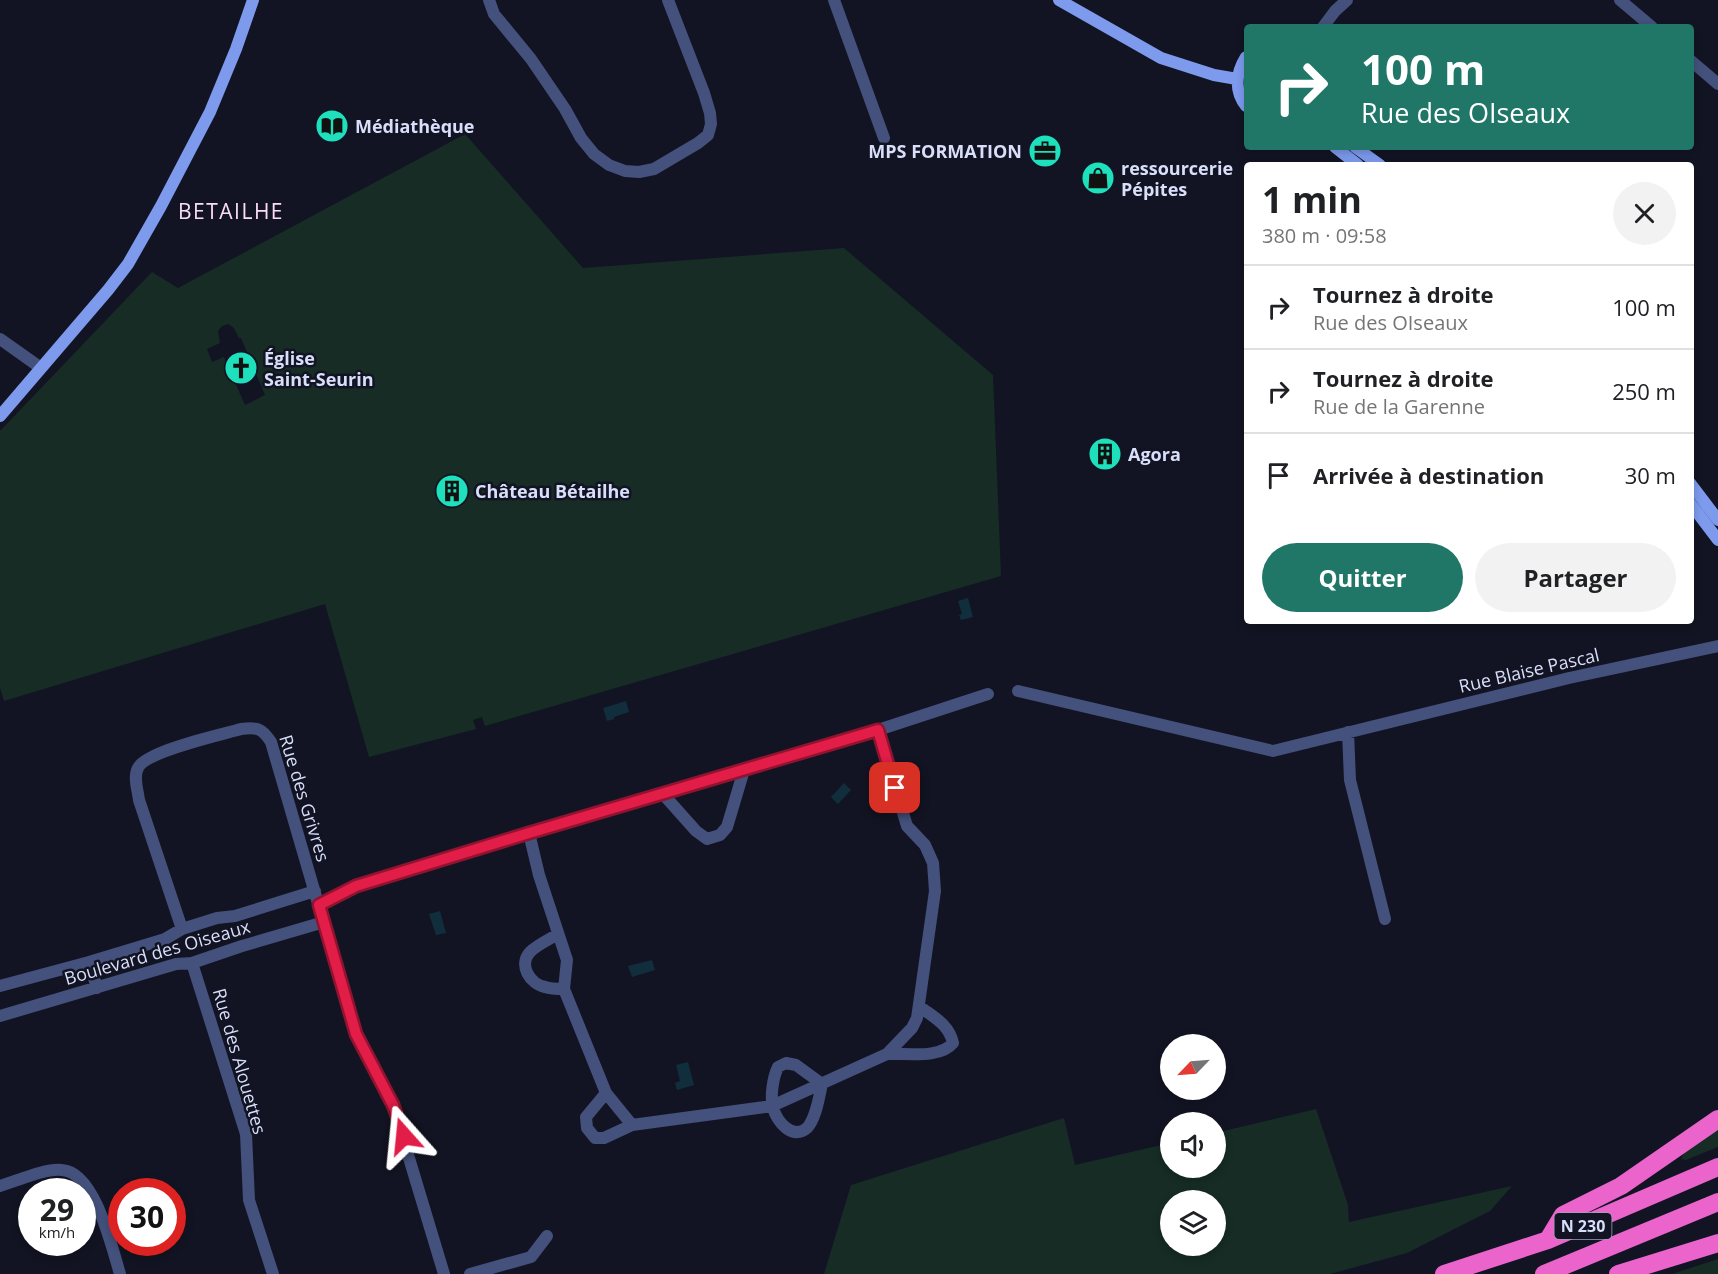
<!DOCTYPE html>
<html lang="fr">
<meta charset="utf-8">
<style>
body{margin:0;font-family:"Open Sans",sans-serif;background:#f2f2f2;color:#202124;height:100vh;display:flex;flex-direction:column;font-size:22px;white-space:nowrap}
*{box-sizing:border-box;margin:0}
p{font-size:20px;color:#757577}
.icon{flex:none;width:33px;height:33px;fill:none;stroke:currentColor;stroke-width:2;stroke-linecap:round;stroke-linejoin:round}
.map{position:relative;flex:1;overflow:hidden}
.side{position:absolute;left:1244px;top:162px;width:450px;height:462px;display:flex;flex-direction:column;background:#fff;border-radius:6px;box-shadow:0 3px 9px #0003}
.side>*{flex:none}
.hud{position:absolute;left:1244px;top:24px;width:450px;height:126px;border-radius:6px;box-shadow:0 3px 9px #0003;background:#207768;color:#fff;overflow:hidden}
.needle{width:39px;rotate:245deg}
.fabs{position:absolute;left:1160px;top:1034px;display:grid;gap:12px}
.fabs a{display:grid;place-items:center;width:66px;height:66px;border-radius:50%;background:#fff;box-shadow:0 3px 9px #0003;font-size:30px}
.speed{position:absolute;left:18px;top:1178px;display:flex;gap:12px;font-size:30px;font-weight:700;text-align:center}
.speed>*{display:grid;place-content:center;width:78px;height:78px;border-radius:50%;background:#fff;box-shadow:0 3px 9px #0003;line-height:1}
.speed small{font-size:15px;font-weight:400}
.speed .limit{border:9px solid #d22;background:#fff;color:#111}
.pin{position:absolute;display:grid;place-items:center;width:51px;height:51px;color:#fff;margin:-26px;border-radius:12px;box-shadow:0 3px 9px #0006}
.me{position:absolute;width:66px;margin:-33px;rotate:342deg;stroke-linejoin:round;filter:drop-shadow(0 0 4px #0008)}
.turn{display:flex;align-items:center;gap:21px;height:126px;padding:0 18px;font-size:27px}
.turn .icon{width:78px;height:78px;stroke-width:2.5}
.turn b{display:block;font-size:42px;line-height:51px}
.round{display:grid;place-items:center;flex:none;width:63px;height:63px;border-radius:32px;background:#f2f2f2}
.headline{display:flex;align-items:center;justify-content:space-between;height:102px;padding:0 18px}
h1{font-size:36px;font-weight:700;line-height:45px}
.action{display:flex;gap:12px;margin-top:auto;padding:12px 18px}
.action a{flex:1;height:69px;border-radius:36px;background:#207768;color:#fff;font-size:24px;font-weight:700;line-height:69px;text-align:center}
.action a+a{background:#f2f2f2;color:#202124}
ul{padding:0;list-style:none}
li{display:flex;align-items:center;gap:18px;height:84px;padding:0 18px;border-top:2px solid #e0e0e0}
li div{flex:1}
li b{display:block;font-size:22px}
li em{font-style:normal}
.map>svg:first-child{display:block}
</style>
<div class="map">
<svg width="1718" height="1274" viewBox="0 0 1718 1274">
<rect width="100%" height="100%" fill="#121423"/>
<!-- green -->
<path fill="#162c25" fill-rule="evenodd" d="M 465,134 L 583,268 L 844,248 L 993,375 L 1001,576 L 485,726 L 482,717 L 473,720 L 476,729 L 369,757 L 325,604 L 4,701 L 0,688 L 0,431 L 152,272 L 178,288 ZM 228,324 L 234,328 L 239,338 L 241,338 L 265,395 L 245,405 L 224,357 L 212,362 L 207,349 L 220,343 L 218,331 L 222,326 Z
M 1316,1109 L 1348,1205 L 1349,1222 L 1512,1186 L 1490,1211 L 1407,1253 L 1330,1274 L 824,1274 L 851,1185 L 1064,1118 L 1075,1165 L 1170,1143 L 1170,1167 L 1215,1167 L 1215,1133 ZM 1170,1200 L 1215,1200 L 1215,1245 L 1170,1245 Z
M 1718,1128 L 1718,1147 L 1686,1160 L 1681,1159 L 1684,1153 Z
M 1718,1259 L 1718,1274 L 1672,1274 Z"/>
<!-- water -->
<path fill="#112e3d" d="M 968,598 L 973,617 L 961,620 L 959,615 L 962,614 L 958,601 Z
M 626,701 L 629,712 L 614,717 L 614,719 L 607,721 L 603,708 Z
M 844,783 L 851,790 L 838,804 L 831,797 Z
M 440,911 L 446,933 L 436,935 L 429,914 Z
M 652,960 L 655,970 L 632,977 L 628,966 Z
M 688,1062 L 694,1085 L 677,1090 L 675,1083 L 680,1081 L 676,1065 Z"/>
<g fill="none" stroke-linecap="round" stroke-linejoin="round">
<!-- street -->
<path stroke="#43517c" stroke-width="12" d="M 489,0 L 494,14 L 531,59 L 565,109 L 581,138 L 594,154 L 609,165 L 625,171 L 639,172 L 654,169 L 698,143 L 708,135 L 711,124 L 710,113 L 704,93 L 668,0
M 834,0 L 884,138
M 1620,0 L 1652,27
M 1323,27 L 1335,11 L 1347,0
M 1690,60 L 1718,84
M 0,339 L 41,368
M 1018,691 L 1273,751 L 1569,678 L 1718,646
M 1348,732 L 1350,780 L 1385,919
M 663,794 L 696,831 L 707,839 L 720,835 L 727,827 L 744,770
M 529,833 L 539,875 L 567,960 L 564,989 L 606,1093 L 632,1125 L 772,1106 L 887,1054 L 912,1028 L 917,1018 L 935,891 L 933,863 L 925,845 L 907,826 L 878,730
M 319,905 L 356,886 L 529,833 L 878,730 L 988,694
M 182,929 L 139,800 C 138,791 133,777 138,768 C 146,751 220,735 241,729 C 257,727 262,728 271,742 L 356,1034 L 393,1105 L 444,1274
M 558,934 C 550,939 537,945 530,952 C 518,965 530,984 545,987 C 551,989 558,989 564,989
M 89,962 L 97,988
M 192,963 L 246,1134 L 249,1200 L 273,1274
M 0,986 L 89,962 L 165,939 L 182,929 L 217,918 L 235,916 L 315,891
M 0,1016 L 176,964 L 192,963 L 242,946 L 324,922
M 887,1054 C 907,1053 940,1059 953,1043 C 949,1024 933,1017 919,1006
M 786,1063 L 796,1065 L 822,1084 C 819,1097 816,1119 807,1128 C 792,1141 777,1121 773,1108 C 770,1097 773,1077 778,1067 Z
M 606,1093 L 586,1117 L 587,1128 L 595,1138 L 604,1138 L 632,1125
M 0,1186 C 17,1181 45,1168 62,1170 C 95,1172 112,1248 120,1274
M 470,1274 L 531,1257 L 547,1236"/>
<!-- secondary -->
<path stroke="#7d9aed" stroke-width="12" d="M 1059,0 L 1161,58 L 1214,75 L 1237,79
M 1246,57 C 1236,73 1234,91 1246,106
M 1335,147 L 1358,165
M 1355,147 L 1380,165
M 0,416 L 108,290 L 128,264 L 161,206 L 210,112 L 236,49 L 253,0
M 1690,483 L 1718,520
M 1690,503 L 1718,540"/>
<!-- highway -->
<path stroke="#ea64cb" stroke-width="18" d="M 1548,1240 L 1563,1215 L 1621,1186 L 1718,1119
M 1444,1274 L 1548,1240 L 1718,1167
M 1544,1274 L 1718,1202
M 1618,1274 L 1718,1243"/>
</g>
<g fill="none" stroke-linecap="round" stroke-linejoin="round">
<defs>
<path id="route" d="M 404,1136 L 393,1105 L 356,1034 L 319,905 L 356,886 L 529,833 L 878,730 L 895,788"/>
</defs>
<!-- route casing -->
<use href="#route" stroke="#92132f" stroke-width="15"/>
<!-- route -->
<use href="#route" stroke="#e11d48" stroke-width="10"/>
</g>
<!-- icons -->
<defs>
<symbol id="library-disc" viewBox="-11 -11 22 22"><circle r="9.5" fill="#1fe0bc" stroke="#121423"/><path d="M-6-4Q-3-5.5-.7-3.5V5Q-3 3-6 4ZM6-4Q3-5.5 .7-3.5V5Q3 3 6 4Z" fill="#111"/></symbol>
<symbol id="office-disc" viewBox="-11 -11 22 22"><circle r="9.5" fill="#1fe0bc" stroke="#121423"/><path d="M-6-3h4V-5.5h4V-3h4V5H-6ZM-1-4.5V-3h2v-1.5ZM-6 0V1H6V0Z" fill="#111"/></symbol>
<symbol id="shop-disc" viewBox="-11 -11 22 22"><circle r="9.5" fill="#1fe0bc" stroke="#121423"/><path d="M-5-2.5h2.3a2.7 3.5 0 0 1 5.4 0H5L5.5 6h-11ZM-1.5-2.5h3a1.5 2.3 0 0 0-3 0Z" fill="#111"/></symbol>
<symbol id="church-disc" viewBox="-11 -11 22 22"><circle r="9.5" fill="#1fe0bc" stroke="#121423"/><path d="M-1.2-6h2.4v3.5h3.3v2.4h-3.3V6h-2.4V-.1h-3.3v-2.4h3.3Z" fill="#111"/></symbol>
<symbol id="building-disc" viewBox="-11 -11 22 22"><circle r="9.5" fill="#1fe0bc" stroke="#121423"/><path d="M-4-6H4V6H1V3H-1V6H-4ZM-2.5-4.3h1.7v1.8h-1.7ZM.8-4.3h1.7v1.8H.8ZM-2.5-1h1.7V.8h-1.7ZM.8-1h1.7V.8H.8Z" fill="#111"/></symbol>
</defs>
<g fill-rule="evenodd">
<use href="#library-disc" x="313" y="107" width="38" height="38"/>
<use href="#office-disc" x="1026" y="132" width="38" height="38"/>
<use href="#shop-disc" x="1079" y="159" width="38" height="38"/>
<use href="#church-disc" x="222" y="349" width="38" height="38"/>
<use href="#building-disc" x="1086" y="435" width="38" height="38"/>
<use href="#building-disc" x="433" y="472" width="38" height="38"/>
</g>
<g text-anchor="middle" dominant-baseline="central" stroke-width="5" stroke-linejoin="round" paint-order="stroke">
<!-- shield labels -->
<rect fill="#121423" stroke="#9da2ba" stroke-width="1.5" x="1554.5" y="1213" width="57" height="26" rx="4.5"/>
<g font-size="16" font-weight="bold" fill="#d9dffa">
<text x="1583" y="1226">N 230</text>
</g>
<!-- poi labels -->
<g font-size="18" font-weight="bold" fill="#d9dffa" stroke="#121423" text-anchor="start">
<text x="355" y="126">Médiathèque</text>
<text x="1022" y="151" text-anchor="end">MPS FORMATION</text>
<text x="1121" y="168">ressourcerie<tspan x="1121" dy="21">Pépites</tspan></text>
<text x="264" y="358">Église<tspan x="264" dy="21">Saint-Seurin</tspan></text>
<text x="1128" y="454">Agora</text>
<text x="475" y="491">Château Bétailhe</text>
</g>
<!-- street labels -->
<g font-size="18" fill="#d9dffa" stroke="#121423">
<text transform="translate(1529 670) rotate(-13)">Rue Blaise Pascal</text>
<text transform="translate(305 798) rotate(73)">Rue des Grivres</text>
<text transform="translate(157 952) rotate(-16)">Boulevard des Oiseaux</text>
<text transform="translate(240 1061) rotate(74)">Rue des Alouettes</text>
</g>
<!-- quarter labels -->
<g font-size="21" letter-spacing="1.5" fill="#fadbf8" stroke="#121423">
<text x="231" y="211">BETAILHE</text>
</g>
</g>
</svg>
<div class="fabs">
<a><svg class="needle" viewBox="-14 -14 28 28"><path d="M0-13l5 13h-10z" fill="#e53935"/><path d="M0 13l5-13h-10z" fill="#757577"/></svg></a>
<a><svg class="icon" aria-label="sound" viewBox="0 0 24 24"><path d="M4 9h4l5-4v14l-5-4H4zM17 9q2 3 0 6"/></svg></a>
<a><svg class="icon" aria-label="layers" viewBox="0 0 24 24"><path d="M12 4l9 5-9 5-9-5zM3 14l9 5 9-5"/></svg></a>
</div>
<div class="speed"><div>29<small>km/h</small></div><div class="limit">30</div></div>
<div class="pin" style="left:895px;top:788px;background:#d93025"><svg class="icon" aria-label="arrive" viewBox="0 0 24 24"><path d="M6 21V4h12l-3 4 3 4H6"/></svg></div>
<svg class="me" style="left:404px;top:1136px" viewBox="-20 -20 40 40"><path d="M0-17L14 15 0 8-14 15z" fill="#e11d48" stroke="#fff" stroke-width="4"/></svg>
<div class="hud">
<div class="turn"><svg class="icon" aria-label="right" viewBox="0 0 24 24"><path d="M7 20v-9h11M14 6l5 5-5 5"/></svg><div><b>100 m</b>Rue des OIseaux</div></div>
</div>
<section class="side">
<div class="headline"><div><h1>1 min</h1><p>380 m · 09:58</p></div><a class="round"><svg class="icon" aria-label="close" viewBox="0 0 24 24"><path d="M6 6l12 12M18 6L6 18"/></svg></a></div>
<ul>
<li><svg class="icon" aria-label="right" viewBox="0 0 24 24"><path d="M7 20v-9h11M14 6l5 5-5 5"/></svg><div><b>Tournez à droite</b><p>Rue des OIseaux</p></div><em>100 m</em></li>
<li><svg class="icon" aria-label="right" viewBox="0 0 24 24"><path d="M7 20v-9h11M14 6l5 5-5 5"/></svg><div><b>Tournez à droite</b><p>Rue de la Garenne</p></div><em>250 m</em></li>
<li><svg class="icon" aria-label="arrive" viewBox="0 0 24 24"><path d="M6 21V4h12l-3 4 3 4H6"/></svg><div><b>Arrivée à destination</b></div><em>30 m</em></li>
</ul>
<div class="action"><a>Quitter</a><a>Partager</a></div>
</section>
</div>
